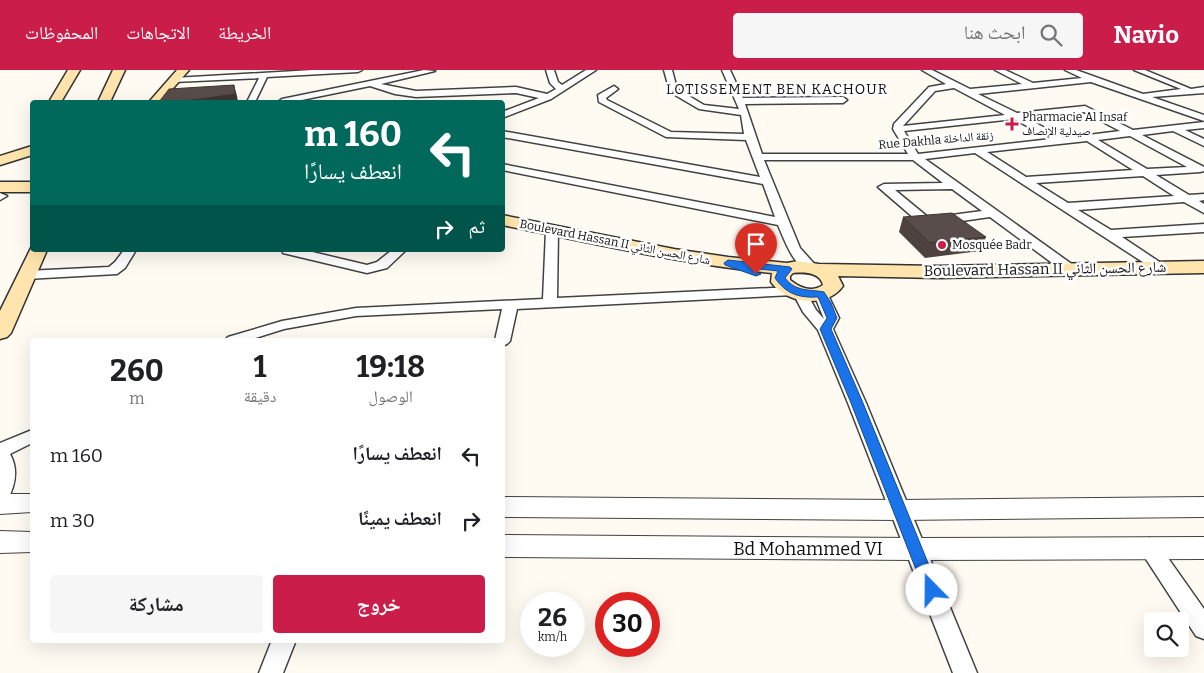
<!DOCTYPE html>
<html lang="ar">
<meta charset="utf-8">
<style>
body{margin:0;font-family:Bitter,"Noto Naskh Arabic",serif;background:#f6f6f6;color:#202124;direction:rtl;height:100vh;display:flex;flex-direction:column;font-size:19px;white-space:nowrap}
*{box-sizing:border-box;margin:0}
p{font-size:16px;color:#757577}
.icon{flex:none;width:28px;height:28px;fill:none;stroke:currentColor;stroke-width:2;stroke-linecap:round;stroke-linejoin:round}
.map{position:relative;flex:1;overflow:hidden;direction:ltr}
.details{position:absolute;left:30px;top:268px;width:475px;height:305px;display:flex;flex-direction:column;background:#fff;border-radius:5px;box-shadow:0 5px 20px #0002;direction:rtl}
.details>*{flex:none}
.banner{position:absolute;left:30px;top:30px;width:475px;height:152px;border-radius:5px;box-shadow:0 5px 20px #0002;direction:rtl;background:#00695c;color:#fff;overflow:hidden}
.fabs{position:absolute;left:1144px;top:542px;display:grid;gap:10px}
.fabs a{display:grid;place-items:center;width:45px;height:45px;border-radius:5px;background:#fff;box-shadow:0 5px 20px #0002;font-size:25px}
.speed{position:absolute;left:520px;top:522px;display:flex;gap:10px;font-size:25px;font-weight:700;text-align:center}
.speed>*{display:grid;place-content:center;width:65px;height:65px;border-radius:50%;background:#fff;box-shadow:0 5px 20px #0002;line-height:1}
.speed small{font-size:12px;font-weight:400}
.speed .limit{border:8px solid #d22;background:#fff;color:#111}
.pin{position:absolute;display:grid;place-items:center;width:42px;height:42px;color:#fff;margin:-51px -21px;border-radius:50% 50% 50% 0;rotate:-45deg;box-shadow:0 0 5px #0007}
.pin .icon{rotate:45deg}
.me{position:absolute;width:55px;margin:-28px;rotate:338deg;stroke-linejoin:round;filter:drop-shadow(0 0 4px #0008)}
.turn{display:flex;align-items:center;gap:18px;height:105px;padding:0 20px;font-size:22px}
.turn .icon{width:65px;height:65px;stroke-width:2.5}
.turn b{display:block;font-size:35px;line-height:42px}
.then{display:flex;align-items:center;height:48px;padding:0 20px;background:#0003;gap:10px;font-size:19px}
.eta{display:flex;justify-content:space-evenly;align-items:center;height:85px;text-align:center}
.eta b{font-size:30px;font-weight:700;line-height:35px}
.button{display:flex;gap:10px;margin-top:auto;padding:10px 20px}
.button a{flex:1;height:58px;border-radius:5px;background:#ca1d4a;color:#fff;font-size:20px;font-weight:700;line-height:58px;text-align:center}
.button a+a{background:#f6f6f6;color:#202124}
ul{padding:0;list-style:none}
li{display:flex;align-items:center;gap:15px;height:65px;padding:0 20px}
li div{flex:1}
li b{display:block;font-size:19px}
li em{font-style:normal}
header{display:flex;align-items:center;gap:30px;box-sizing:border-box;height:70px;padding:0 25px;background:#ca1d4a;color:#fff}
header strong{font-size:24px}
nav{display:flex;gap:28px;margin-inline-start:auto;font-size:18px}
.search{width:350px;height:45px;background:#f6f6f6;display:flex;align-items:center;gap:12px;box-sizing:border-box;padding:0 18px;border-radius:5px;color:#757577;font-size:19px}
.map>svg:first-child{display:block}
</style>
<header>
<strong>Navio</strong>
<div class="search"><svg class="icon" aria-label="search" viewBox="0 0 24 24"><circle cx="10" cy="10" r="6"/><path d="M15 15l6 6"/></svg>ابحث هنا</div>
<nav><a>الخريطة</a><a>الاتجاهات</a><a>المحفوظات</a></nav>
</header>
<div class="map">
<svg width="1204" height="603" viewBox="0 0 1204 603">
<rect width="100%" height="100%" fill="#fffaf2"/>
<g fill="none" stroke-linecap="round" stroke-linejoin="round">
<defs>
<path id="minor" d="M 313,0 L 362,0 L 358,2 L 267,7 L 255,32 L 247,32 L 259,8 L 174,12 L 170,10 L 174,8 Z
M 424,0 L 435,1 L 381,14 L 416,21 L 516,17 L 547,24 L 556,19 L 550,13 L 546,0 L 554,0 L 558,12 L 562,15 L 586,0 L 596,0 L 551,29 L 502,48 L 502,42 L 539,28 L 516,23 L 416,27 L 395,24 L 370,16 L 292,32 L 278,32 L 282,29 Z
M 664,0 L 672,0 L 677,19 L 704,35 L 739,39 L 722,0 L 730,0 L 743,28 L 843,27 L 847,30 L 843,33 L 745,34 L 762,84 L 908,84 L 893,59 L 894,54 L 929,17 L 946,14 L 922,0 L 932,0 L 970,19 L 1022,14 L 995,0 L 1005,0 L 1033,13 L 1082,8 L 1065,0 L 1076,0 L 1143,24 L 1181,19 L 1134,0 L 1145,0 L 1191,19 L 1204,17 L 1204,23 L 1152,27 L 1204,45 L 1204,51 L 1091,12 L 978,24 L 1017,43 L 1085,36 L 1133,60 L 1204,52 L 1204,58 L 1185,60 L 1204,69 L 1204,76 L 1173,61 L 1142,65 L 1204,97 L 1204,101 L 1200,102 L 1156,105 L 1189,125 L 1204,124 L 1204,130 L 1199,131 L 1204,134 L 1204,143 L 1184,132 L 1078,140 L 1111,160 L 1204,154 L 1204,162 L 1122,167 L 1167,197 L 1160,201 L 1155,200 L 975,83 L 925,89 L 1073,195 L 1075,198 L 1068,202 L 1063,201 L 990,147 L 926,156 L 922,155 L 878,117 L 884,114 L 943,113 L 913,90 L 764,90 L 800,178 L 818,198 L 811,202 C 794,198 784,169 778,155 L 502,100 L 502,94 L 775,147 L 763,114 L 502,67 L 502,61 L 760,107 L 746,70 L 666,67 L 599,32 L 598,25 L 614,16 L 618,19 L 606,28 L 607,30 L 671,62 L 744,64 L 741,45 L 699,39 L 670,22 ZM 954,18 L 1005,45 L 903,56 L 935,21 ZM 1084,42 L 1120,61 L 1064,68 L 1026,48 ZM 1014,49 L 1051,69 L 918,84 L 904,61 ZM 1130,66 L 1187,97 L 1147,99 L 1098,70 ZM 1087,71 L 1133,100 L 1026,107 L 987,82 ZM 1143,106 L 1174,126 L 1068,133 L 1036,113 ZM 952,119 L 982,141 L 929,148 L 895,120 Z
M 0,123 L 7,126 L 0,130 Z
M 552,157 L 558,161 L 557,228 L 793,217 L 805,220 L 816,240 L 824,249 L 814,224 L 816,221 L 826,221 L 839,248 L 833,259 L 866,333 L 977,603 L 953,603 L 848,333 L 818,260 L 803,242 L 794,225 L 517,239 L 510,271 L 507,274 L 502,276 L 502,270 L 495,270 L 502,239 L 356,246 L 284,259 L 249,270 L 225,270 L 228,267 L 282,251 L 356,238 L 543,229 L 546,161 Z
M 124,180 L 136,180 L 125,198 L 117,204 L 26,209 L 19,205 L 26,201 L 109,197 L 115,192 Z
M 282,180 L 304,180 L 367,195 L 377,192 L 392,180 L 406,180 L 387,198 L 367,203 L 283,183 Z
M 32,360 L 32,373 L 10,384 C 19,400 15,416 7,431 L 0,434 L 0,373 Z
M 1149,468 L 1156,471 L 1204,539 L 1204,569 L 1196,566 L 1142,483 L 1138,477 L 1142,471 Z
M 272,570 L 296,570 L 283,603 L 259,603 Z"/>
<path id="tertiary" d="M 0,424 L 32,424 L 32,442 L 0,444 Z
M 502,427 L 899,430 L 1204,427 L 1204,447 L 899,450 L 502,447 Z
M 0,461 L 32,462 L 32,482 L 0,483 Z
M 502,465 L 916,468 L 1204,467 L 1204,489 L 916,490 L 502,487 Z"/>
<path id="secondary" d="M 68,0 L 80,0 L 61,32 L 49,32 Z
M 113,0 L 125,0 L 110,32 L 98,32 Z
M 177,0 L 189,0 L 161,32 L 149,32 Z
M 32,76 L 32,85 L 0,95 L 0,86 Z
M 0,112 L 32,112 L 32,122 L 0,122 Z
M 502,145 L 674,179 L 728,187 L 787,193 L 798,191 L 819,194 L 939,196 L 1204,191 L 1204,203 L 939,208 L 838,206 L 843,216 C 827,239 786,234 771,212 L 772,203 C 681,194 592,173 502,155 ZM 793,203 C 804,202 820,202 823,215 C 812,223 800,218 790,210 L 790,206 Z
M 32,176 L 32,180 L 47,180 L 11,263 L 7,267 L 0,269 L 0,241 Z"/>
</defs>
<!-- minor casing -->
<use href="#minor" stroke="#424242" stroke-width="3"/>
<!-- tertiary casing -->
<use href="#tertiary" stroke="#424242" stroke-width="2"/>
<!-- secondary casing -->
<use href="#secondary" stroke="#313131" stroke-width="3"/>
<!-- minor -->
<use href="#minor" fill="#fff" fill-rule="evenodd"/>
<!-- tertiary -->
<use href="#tertiary" fill="#fff" fill-rule="evenodd"/>
<!-- secondary -->
<use href="#secondary" fill="#ffe5ad" fill-rule="evenodd"/>
</g>
<!-- wall -->
<path fill="#4d4240" d="M 903,147 L 986,167 L 980,181 L 925,188 L 899,162 Z"/>
<!-- shaded-wall -->
<path fill="#3e3634" d="M 234,15 L 237,26 L 238,32 L 186,32 L 186,31 Z"/>
<!-- building -->
<path fill="#594d4b" stroke="#3e3634" d="M 234,15 L 235,24 L 186,31 L 186,32 L 159,32 L 169,19 Z
M 952,143 L 986,167 L 930,173 L 903,147 Z"/>
<!-- route -->
<path fill="#1a73e8" stroke="#114b97" d="M 728,190 L 790,197 L 792,199 L 785,208 C 796,222 808,219 824,222 L 831,233 L 837,248 L 831,259 L 863,333 L 939,520 L 937,524 L 932,526 L 926,524 L 924,520 L 851,333 L 820,259 L 827,248 L 818,227 C 799,228 786,224 775,208 L 778,201 L 750,198 L 761,204 L 756,206 L 725,195 L 724,193 Z"/>
<!-- markers -->
<g fill="#ca1d4a" stroke="#fff" stroke-width="2">
<path d="M1009.5 46.5h5v5h5v5h-5v5h-5v-5h-5v-5h5z"/>
<circle cx="942" cy="175" r="5"/>
</g>
<g text-anchor="middle" dominant-baseline="central" stroke-width="5" stroke-linejoin="round" paint-order="stroke">
<!-- far-poi labels -->
<g font-size="12" fill="#0f0f0f" stroke="#fff" text-anchor="start">
<text x="1022" y="47">Pharmacie Al Insaf<tspan x="1022" dy="14">صيدلية الإنصاف</tspan></text>
<text x="952" y="175">Mosquée Badr</text>
</g>
<!-- far-street labels -->
<g font-size="12" fill="#0f0f0f" stroke="#fff">
<text transform="translate(936 70) rotate(-5)">Rue Dakhla زنقة الداخلة</text>
<text transform="translate(615 172) rotate(11)">Boulevard Hassan II شارع الحسن الثاني</text>
</g>
<!-- far-neighbourhood labels -->
<g font-size="14" letter-spacing="1" fill="#0f0f0f" stroke="#fff">
<text x="777" y="19">LOTISSEMENT BEN KACHOUR</text>
</g>
<!-- street labels -->
<g font-size="15" fill="#0f0f0f" stroke="#fff">
<text transform="translate(1045 199) rotate(-1)">Boulevard Hassan II شارع الحسن الثاني</text>
</g>
<!-- near-street labels -->
<g font-size="18" fill="#0f0f0f" stroke="#fff">
<text x="808" y="479">Bd Mohammed VI</text>
</g>
</g>
</svg>
<div class="fabs">
<a><svg class="icon" aria-label="search" viewBox="0 0 24 24"><circle cx="10" cy="10" r="6"/><path d="M15 15l6 6"/></svg></a>
</div>
<div class="speed"><div>26<small>km/h</small></div><div class="limit">30</div></div>
<div class="pin" style="left:756px;top:204px;background:#d93025"><svg class="icon" aria-label="arrive" viewBox="0 0 24 24"><path d="M6 21V4h12l-3 4 3 4H6"/></svg></div>
<svg class="me" style="left:932px;top:520px" viewBox="-20 -20 40 40"><circle r="19" fill="#fff"/><path d="M0-13L10 11 0 6-10 11z" fill="#1a73e8"/></svg>
<div class="banner">
<div class="turn"><svg class="icon" aria-label="left" viewBox="0 0 24 24"><path d="M17 20v-9H6M10 6l-5 5 5 5"/></svg><div><b>160 m</b>انعطف يسارًا</div></div>
<div class="then">ثم<svg class="icon" aria-label="right" viewBox="0 0 24 24"><path d="M7 20v-9h11M14 6l5 5-5 5"/></svg></div>
</div>
<section class="details">
<div class="eta">
<div><b>19:18</b><p>الوصول</p></div>
<div><b>1</b><p>دقيقة</p></div>
<div><b>260</b><p>m</p></div>
</div>
<ul>
<li><svg class="icon" aria-label="left" viewBox="0 0 24 24"><path d="M17 20v-9H6M10 6l-5 5 5 5"/></svg><div><b>انعطف يسارًا</b></div><em>160 m</em></li>
<li><svg class="icon" aria-label="right" viewBox="0 0 24 24"><path d="M7 20v-9h11M14 6l5 5-5 5"/></svg><div><b>انعطف يمينًا</b></div><em>30 m</em></li>
</ul>
<div class="button"><a>خروج</a><a>مشاركة</a></div>
</section>
</div>
